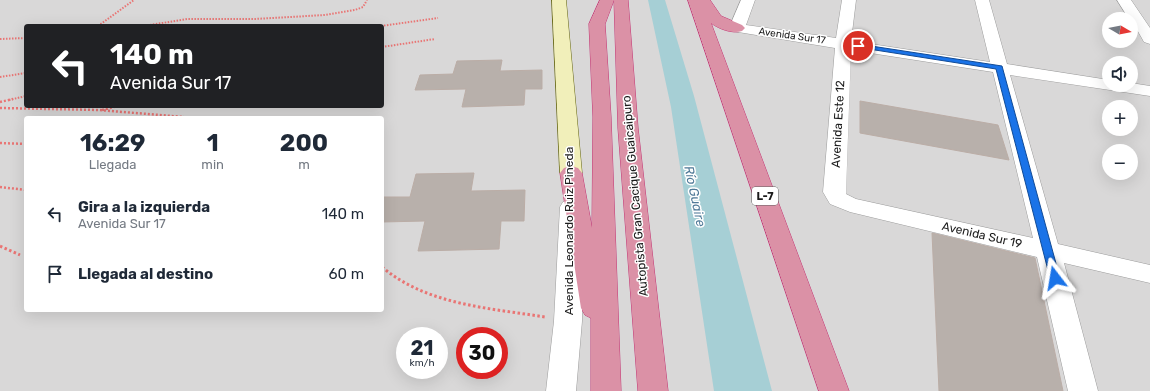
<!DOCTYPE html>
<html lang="es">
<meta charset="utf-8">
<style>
body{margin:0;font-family:Rubik,sans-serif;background:#f2f2f3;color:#1f2937;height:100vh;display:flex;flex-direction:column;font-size:15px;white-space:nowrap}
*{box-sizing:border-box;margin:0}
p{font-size:13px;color:#747a83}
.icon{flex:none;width:22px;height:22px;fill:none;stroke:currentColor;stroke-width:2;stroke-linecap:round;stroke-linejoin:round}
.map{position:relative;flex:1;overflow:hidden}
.drawer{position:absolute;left:24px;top:116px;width:360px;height:196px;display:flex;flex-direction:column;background:#fff;border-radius:4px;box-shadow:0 4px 16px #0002}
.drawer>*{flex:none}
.hud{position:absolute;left:24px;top:24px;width:360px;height:84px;border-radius:4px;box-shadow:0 4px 16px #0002;background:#202124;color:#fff;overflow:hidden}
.needle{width:26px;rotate:100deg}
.tools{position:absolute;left:1102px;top:12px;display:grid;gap:8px}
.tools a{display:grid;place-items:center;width:36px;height:36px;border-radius:50%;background:#fff;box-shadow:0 4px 16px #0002;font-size:20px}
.speed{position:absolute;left:396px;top:327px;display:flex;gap:8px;font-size:20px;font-weight:700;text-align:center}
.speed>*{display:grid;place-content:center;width:52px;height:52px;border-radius:50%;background:#fff;box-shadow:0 4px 16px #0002;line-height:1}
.speed small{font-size:10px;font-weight:400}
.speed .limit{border:6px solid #d22;background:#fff;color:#111}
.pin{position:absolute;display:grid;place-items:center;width:34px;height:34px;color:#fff;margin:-17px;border:2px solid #fff;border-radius:50%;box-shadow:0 1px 4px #0007}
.me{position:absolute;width:44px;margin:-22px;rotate:346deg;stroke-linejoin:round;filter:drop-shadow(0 0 3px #0008)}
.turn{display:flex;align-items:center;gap:14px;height:84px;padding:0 20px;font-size:18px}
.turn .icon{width:52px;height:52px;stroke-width:2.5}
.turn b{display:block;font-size:28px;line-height:34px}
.eta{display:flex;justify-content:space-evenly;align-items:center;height:68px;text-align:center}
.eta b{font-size:24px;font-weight:700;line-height:28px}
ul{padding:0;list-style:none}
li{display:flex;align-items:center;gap:12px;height:60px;padding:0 20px}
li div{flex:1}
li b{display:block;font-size:15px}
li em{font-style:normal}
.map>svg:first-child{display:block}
</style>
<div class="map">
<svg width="1150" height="391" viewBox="0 0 1150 391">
<rect width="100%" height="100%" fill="#ebe7e2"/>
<!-- residential -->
<path fill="#d9d8d8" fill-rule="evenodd" d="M 0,0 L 1150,0 L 1150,391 L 0,391 ZM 1109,19 L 1131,19 L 1131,41 L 1109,41 ZM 26,26 L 382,26 L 382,106 L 26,106 ZM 1109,63 L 1131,63 L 1131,85 L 1109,85 ZM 1109,107 L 1131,107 L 1131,129 L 1109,129 ZM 26,118 L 382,118 L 382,310 L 26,310 ZM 1109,151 L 1131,151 L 1131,173 L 1109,173 ZM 405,336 L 439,336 L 439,370 L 405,370 ZM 465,336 L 499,336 L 499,370 L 465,370 Z"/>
<!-- water -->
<path fill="#a6cfd5" d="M 648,0 L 665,0 L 694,96 L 772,391 L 714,391 L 671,107 Z"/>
<!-- building -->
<path fill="#b8b0ab" stroke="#bbada6" d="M 502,60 L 500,71 L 542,70 L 542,89 L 525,89 L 524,105 L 462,107 L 466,89 L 415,90 L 420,75 L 453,74 L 457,61 Z
M 860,101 L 998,125 L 1009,160 L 860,133 Z
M 474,173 L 471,191 L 525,190 L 524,221 L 501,221 L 499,249 L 418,251 L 425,221 L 382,222 L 382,197 L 410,197 L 416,174 Z
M 932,233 L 1035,258 L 1063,391 L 939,391 Z"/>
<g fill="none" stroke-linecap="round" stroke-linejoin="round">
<defs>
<path id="street" d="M 741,0 L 755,0 L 746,25 L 836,38 L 842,0 L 856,0 L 851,41 L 990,62 L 975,0 L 989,0 L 1007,64 L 1109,80 L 1109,85 L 1131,85 L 1131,83 L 1150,86 L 1150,96 L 1010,75 L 1058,244 L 1150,265 L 1150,283 L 1064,263 L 1098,391 L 1068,391 L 1037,257 L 850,212 L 830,204 L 823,192 L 835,48 L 732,31 L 729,28 ZM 851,50 L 993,72 L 1033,238 L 856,199 L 846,194 Z
M 1117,0 L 1131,0 L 1150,28 L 1150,44 L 1144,42 L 1131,19 L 1129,19 Z
M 571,199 L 579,202 L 582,207 L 582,321 L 576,391 L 546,391 L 554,321 L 560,207 L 563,202 Z"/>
<path id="secondary" d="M 552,0 L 566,0 L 582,173 L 578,178 L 571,180 L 564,178 L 560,173 Z"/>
<path id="highway" d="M 600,0 L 628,0 L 638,128 L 668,391 L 638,391 L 618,128 L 614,0 L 605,24 L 611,117 L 621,391 L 591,391 L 591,318 L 585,315 L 581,308 L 560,173 L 564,168 L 571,166 L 578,168 L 582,173 L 592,228 L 593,117 L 589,24 Z
M 688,0 L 710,0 L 721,16 L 742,25 L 745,28 L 742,31 C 732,34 719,29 711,23 L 849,391 L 819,391 Z"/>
</defs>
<!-- street casing -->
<use href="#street" stroke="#9c9c9c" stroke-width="1"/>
<!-- secondary casing -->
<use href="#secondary" stroke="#636410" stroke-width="1"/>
<!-- highway casing -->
<use href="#highway" stroke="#c23674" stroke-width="1"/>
<!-- path-far2 -->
<path stroke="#e97574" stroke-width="2" stroke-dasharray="1.5 1.5" stroke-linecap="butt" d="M 98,26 L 134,0
M 144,26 L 187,19 L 255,19 L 325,15 L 355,10 L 363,7 L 367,0
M 381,26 L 438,18
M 0,39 L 26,38
M 382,47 L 435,39
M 0,77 L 26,73
M 9,100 L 26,96"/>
<!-- path-far1 -->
<path stroke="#e97574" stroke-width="2.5" stroke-dasharray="2 2" stroke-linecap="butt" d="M 0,102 L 13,99
M 0,108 L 99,110 L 184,117
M 102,110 L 118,106
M 0,143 L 26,144
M 0,187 L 26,190"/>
<!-- path -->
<path stroke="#e97574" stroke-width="3" stroke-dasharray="2.5 2.5" stroke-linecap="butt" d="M 0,246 L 20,255
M 382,267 C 427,305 489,308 545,317"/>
<!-- street -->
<use href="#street" fill="#fff" fill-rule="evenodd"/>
<!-- secondary -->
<use href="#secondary" fill="#f1efba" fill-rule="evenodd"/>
<!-- highway -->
<use href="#highway" fill="#db91a6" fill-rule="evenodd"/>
</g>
<!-- route -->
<path fill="#1a73e8" stroke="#114b97" d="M 858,44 L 1002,66 L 1060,278 L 1059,281 L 1051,281 L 1050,278 L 996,69 L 856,47 L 855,46 Z"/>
<g text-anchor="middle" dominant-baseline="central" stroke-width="3" stroke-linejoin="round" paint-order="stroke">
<!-- far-street labels -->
<g font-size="10" fill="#1b1b1b" stroke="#fff">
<text transform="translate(792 36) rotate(8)">Avenida Sur 17</text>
</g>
<!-- shield labels -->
<rect fill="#fff" stroke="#5f5f5f" stroke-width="1" x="752" y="187" width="26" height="18" rx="3"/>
<g font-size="11" font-weight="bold" fill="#1b1b1b">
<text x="765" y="196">L-7</text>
</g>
<!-- street labels -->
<g font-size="12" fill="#1b1b1b" stroke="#fff">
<text transform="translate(838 124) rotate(-87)">Avenida Este 12</text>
<text transform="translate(635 196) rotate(-95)">Autopista Gran Cacique Guaicaipuro</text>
<text transform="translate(569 231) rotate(-90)">Avenida Leonardo Ruiz Pineda</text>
<text transform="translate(982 235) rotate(13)">Avenida Sur 19</text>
</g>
<!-- water labels -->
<g font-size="13" font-style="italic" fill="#507a98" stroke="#fff">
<text transform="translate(695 196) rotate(78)">Río Guaire</text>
</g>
</g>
</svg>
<div class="tools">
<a><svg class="needle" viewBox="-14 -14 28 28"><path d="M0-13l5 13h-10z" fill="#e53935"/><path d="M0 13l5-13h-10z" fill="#747a83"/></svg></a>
<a><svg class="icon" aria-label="sound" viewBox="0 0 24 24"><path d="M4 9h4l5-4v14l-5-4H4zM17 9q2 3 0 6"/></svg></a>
<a>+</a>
<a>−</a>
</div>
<div class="speed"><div>21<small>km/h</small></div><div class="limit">30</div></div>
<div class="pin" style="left:858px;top:46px;background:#d93025"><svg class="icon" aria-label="arrive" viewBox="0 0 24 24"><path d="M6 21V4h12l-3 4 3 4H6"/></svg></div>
<svg class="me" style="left:1055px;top:278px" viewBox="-20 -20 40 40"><path d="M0-17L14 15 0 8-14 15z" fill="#1a73e8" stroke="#fff" stroke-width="4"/></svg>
<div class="hud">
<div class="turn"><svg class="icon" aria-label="left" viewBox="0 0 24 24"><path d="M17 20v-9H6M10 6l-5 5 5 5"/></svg><div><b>140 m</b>Avenida Sur 17</div></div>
</div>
<section class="drawer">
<div class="eta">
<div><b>16:29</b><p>Llegada</p></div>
<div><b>1</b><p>min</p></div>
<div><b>200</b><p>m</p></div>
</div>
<ul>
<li><svg class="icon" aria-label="left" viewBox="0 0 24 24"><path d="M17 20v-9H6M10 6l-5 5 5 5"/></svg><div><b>Gira a la izquierda</b><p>Avenida Sur 17</p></div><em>140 m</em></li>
<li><svg class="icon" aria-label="arrive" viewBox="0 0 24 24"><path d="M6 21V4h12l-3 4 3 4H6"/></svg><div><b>Llegada al destino</b></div><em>60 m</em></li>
</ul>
</section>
</div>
